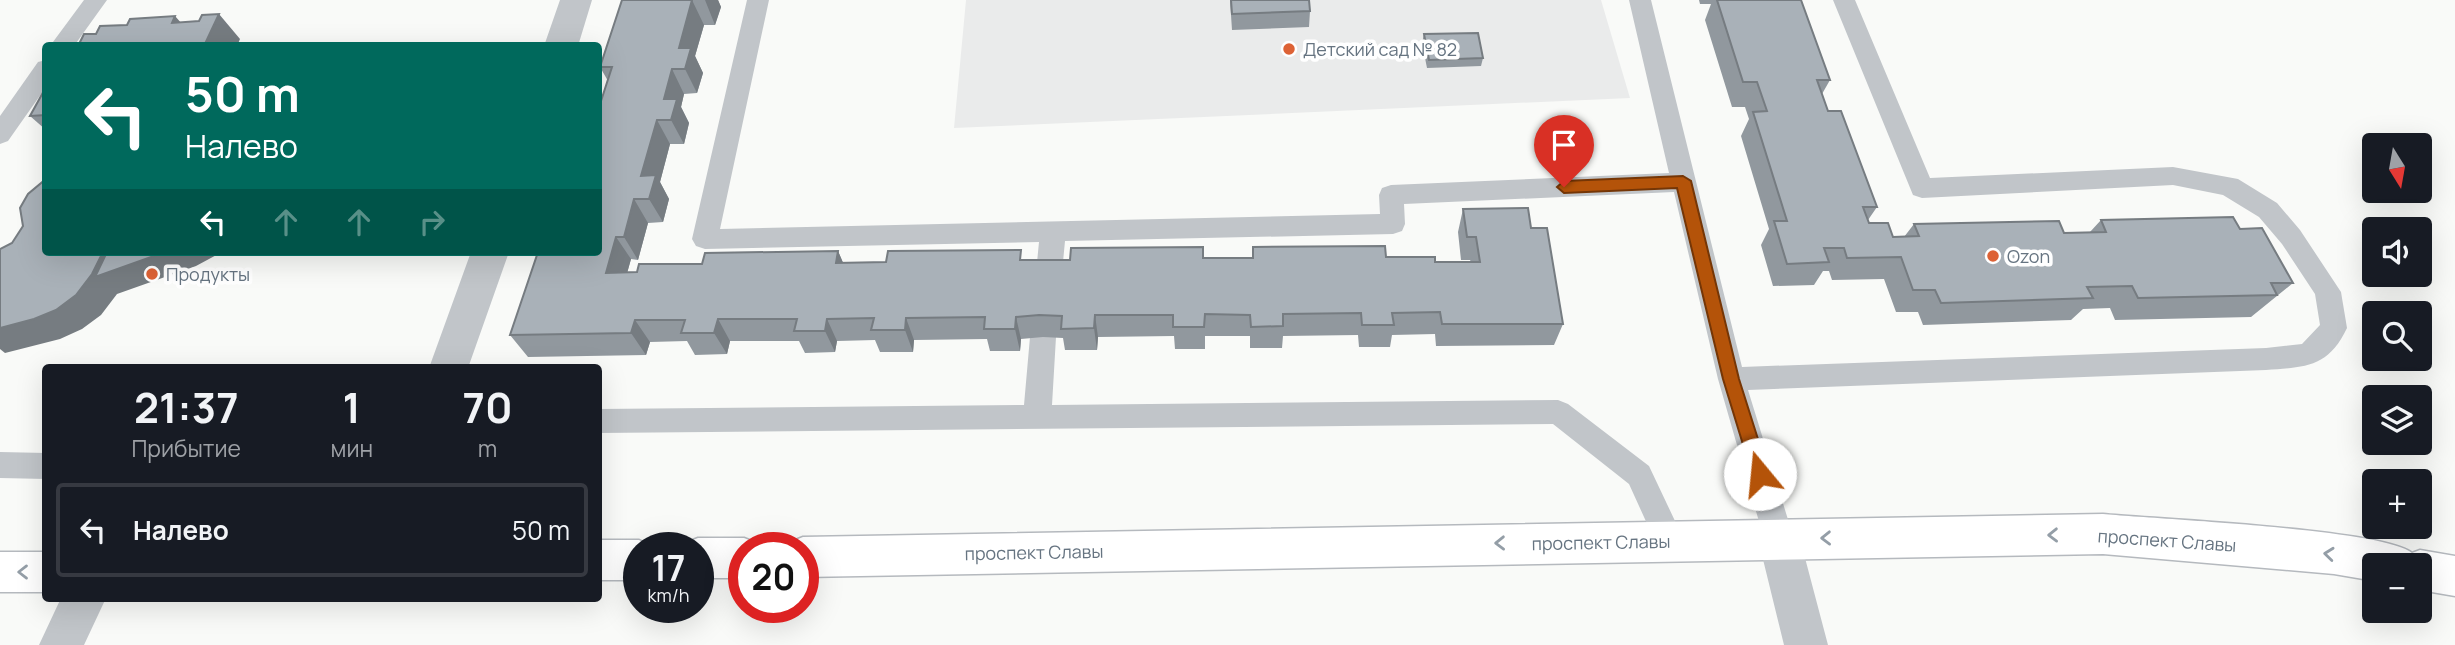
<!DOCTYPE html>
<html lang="ru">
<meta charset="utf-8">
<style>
body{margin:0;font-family:Manrope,sans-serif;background:#242831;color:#f1f3f6;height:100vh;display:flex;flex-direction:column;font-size:26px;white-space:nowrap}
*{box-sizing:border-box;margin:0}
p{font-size:23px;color:#9ea1a6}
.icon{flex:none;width:38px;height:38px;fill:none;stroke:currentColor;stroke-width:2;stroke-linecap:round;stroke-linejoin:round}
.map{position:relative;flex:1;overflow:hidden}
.side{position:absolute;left:42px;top:364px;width:560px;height:238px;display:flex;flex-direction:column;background:#171b24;border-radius:7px;box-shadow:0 7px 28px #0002}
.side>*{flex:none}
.guide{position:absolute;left:42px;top:42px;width:560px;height:214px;border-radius:7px;box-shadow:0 7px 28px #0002;background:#00695c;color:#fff;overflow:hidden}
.needle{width:46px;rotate:169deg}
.controls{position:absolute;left:2362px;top:133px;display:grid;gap:14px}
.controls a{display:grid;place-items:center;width:70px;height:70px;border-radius:7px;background:#171b24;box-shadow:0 7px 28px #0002;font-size:35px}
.speed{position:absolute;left:623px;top:532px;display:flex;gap:14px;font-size:35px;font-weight:700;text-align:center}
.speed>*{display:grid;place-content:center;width:91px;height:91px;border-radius:50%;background:#171b24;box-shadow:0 7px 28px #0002;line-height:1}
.speed small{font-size:18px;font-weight:400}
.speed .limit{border:10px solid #d22;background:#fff;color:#111}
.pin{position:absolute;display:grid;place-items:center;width:60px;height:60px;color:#fff;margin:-72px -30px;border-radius:50% 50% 50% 0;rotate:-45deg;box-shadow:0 0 7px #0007}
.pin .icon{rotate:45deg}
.me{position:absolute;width:77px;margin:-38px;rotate:343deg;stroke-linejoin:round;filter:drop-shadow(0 0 5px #0008)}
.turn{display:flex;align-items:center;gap:24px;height:147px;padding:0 28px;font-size:32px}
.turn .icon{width:91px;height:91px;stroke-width:2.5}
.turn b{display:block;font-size:49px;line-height:60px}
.lanes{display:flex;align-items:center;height:66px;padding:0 28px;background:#0003;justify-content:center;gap:35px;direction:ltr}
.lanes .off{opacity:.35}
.eta{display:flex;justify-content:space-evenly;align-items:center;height:119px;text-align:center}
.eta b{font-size:42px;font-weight:700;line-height:49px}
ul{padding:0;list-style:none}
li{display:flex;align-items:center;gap:21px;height:94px;margin:0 14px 10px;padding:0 14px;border:4px solid #363941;border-radius:7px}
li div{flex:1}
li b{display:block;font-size:26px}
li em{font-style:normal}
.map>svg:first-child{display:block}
</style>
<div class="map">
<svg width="2455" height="645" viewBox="0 0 2455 645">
<rect width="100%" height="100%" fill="#f9faf8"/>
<!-- built -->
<path fill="#eaebeb" d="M 966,0 L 1601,0 L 1630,98 L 954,128 Z"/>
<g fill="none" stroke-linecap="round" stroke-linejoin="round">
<defs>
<path id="primary" d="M 2103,514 C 2154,519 2384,529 2412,553 L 2420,550 L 2455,556 L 2455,596 L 2420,590 L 2420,565 L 2375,565 L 2375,581 L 2334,574 L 2103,554 L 803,577 L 803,548 L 786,548 L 788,543 L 803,537 Z
M 698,538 L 744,538 L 759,544 L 761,548 L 744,548 L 744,578 L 698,578 L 698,548 L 681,548 L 683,544 Z
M 598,540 L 639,540 L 655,548 L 639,548 L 639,580 L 598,580 Z
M 0,552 L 46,552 L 46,592 L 0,592 Z"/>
</defs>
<!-- primary casing -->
<use href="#primary" stroke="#b5b9be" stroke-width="3"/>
<!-- lane -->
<path fill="#c1c5c9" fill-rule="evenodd" d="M 84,0 L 107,0 L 74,46 L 50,46 Z
M 747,0 L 769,0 L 720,229 L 1380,214 L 1379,195 L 1382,188 L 1391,185 L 1669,173 L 1629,0 L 1651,0 L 1742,367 L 2266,348 L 2302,344 L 2320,325 L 2315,294 L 2282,244 L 2259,217 L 2223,195 L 2173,185 L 1922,198 L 1913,195 L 1833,0 L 1855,0 L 1930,178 L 2173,167 L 2238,179 L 2277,203 L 2300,230 L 2341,292 L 2347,328 C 2328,368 2305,367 2266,370 L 1748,390 L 1794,539 L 1789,549 L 1779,552 L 1769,549 L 1764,539 L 1718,379 L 1674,192 L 1404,204 L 1405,224 L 1402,231 L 1393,234 L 1065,241 L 1061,283 L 1057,290 L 1048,294 L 1039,290 L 1035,283 L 1039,242 L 705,249 L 696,246 L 692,239 Z
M 46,60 L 46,87 L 8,141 L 0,144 L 0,116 L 38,62 Z
M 1043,326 L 1052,329 L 1056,337 L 1052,405 L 1558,400 L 1568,404 L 1649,466 L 1684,540 L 1679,550 L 1669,553 L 1659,550 L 1629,484 L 1553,424 L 598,433 L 598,409 L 1024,405 L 1030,337 L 1034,329 Z
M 0,452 L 46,453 L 46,479 L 0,478 Z"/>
<!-- street -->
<path fill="#c1c5c9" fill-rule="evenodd" d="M 560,0 L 592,0 L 578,46 L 544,46 Z
M 471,252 L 509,252 L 468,368 L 429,368 Z
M 1779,519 L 1794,525 L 1800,539 L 1828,645 L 1784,645 L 1758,539 L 1764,525 Z
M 61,598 L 106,598 L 84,645 L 39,645 Z"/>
<!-- primary -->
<use href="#primary" fill="#fff" fill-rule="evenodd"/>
</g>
<!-- wall -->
<path fill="#91989e" d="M 622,0 L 718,0 L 721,7 L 715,25 L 704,25 L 695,56 L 703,73 L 697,93 L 684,94 L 681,107 L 689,123 L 684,144 L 670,144 L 660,182 L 669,199 L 663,222 L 648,223 L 638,260 L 631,259 L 627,273 L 637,272 L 702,264 L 838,251 L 843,263 L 1386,257 L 1435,262 L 1471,262 L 1470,260 L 1461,260 L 1458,232 L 1463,209 L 1531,228 L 1563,324 L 1554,345 L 1436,346 L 1435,334 L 1392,335 L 1390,347 L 1359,347 L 1358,335 L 1283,336 L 1282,348 L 1250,348 L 1250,336 L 1205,336 L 1205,349 L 1175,349 L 1174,336 L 1098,337 L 1097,350 L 1065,350 L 1063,338 L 1043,337 L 1021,339 L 1020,351 L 990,351 L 987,339 L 914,340 L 913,352 L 880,352 L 875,340 L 837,341 L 835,352 L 805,353 L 799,341 L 730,341 L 727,354 L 695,355 L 687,341 L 650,342 L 646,355 L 528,357 L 510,335 L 598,252 L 601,101 L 608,81 L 600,67 Z
M 1230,0 L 1309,0 L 1310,11 L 1309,27 L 1232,30 Z
M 1699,0 L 1801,0 L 1830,80 L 1822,94 L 1828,111 L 1877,207 L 1868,220 L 1869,223 L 1893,237 L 1904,237 L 1914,224 L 2064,233 L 2090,232 L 2101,220 L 2240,229 L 2293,283 L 2251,317 L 2115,320 L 2110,308 L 2083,309 L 2071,320 L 1923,325 L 1918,312 L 1896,312 L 1884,279 L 1832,280 L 1829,271 L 1823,271 L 1814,285 L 1773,286 L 1761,245 L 1769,229 L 1741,136 L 1749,119 L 1745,107 L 1732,107 L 1705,20 L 1711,4 L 1700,4 Z
M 1424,34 L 1483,58 L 1481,66 L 1427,68 L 1422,43 Z
M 46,87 L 46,130 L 30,116 Z"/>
<!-- shaded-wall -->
<path fill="#767c81" d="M 692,0 L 704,25 L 695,56 L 703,73 L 697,93 L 685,69 L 679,48 Z
M 705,0 L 718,0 L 721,7 L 715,25 Z
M 219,14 L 240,39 L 237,46 L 204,46 Z
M 175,16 L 197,41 L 172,23 Z
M 672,69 L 684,94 L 681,107 L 689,123 L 684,144 L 671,120 L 664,99 Z
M 657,120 L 670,144 L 660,182 L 669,199 L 663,222 L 649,199 L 641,176 Z
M 634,199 L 648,223 L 638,260 L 624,237 Z
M 616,237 L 631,259 L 621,295 L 606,273 Z
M 838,251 L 848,274 L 836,263 Z
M 103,252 L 222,252 L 196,266 L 117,294 L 101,315 L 82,329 L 60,339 L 5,353 L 0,349 L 0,328 Z
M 1095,315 L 1098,337 L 1097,350 L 1094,328 Z
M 1016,317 L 1021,339 L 1020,351 L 1015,329 Z
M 906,318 L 914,340 L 913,352 L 905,330 Z
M 718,319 L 730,341 L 727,354 L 714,333 Z
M 827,319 L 837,341 L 835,352 L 825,331 Z
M 635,320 L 650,342 L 646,355 L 631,333 Z"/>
<!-- building -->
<path fill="#a9b1b8" stroke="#767c81" stroke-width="2" d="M 622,0 L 692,0 L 679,48 L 691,48 L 685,69 L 672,69 L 664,99 L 677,99 L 671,120 L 657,120 L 641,176 L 656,175 L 649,199 L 634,199 L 624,237 L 616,237 L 606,273 L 637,272 L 639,264 L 702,264 L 705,253 L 838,251 L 836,263 L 886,262 L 888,251 L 1021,250 L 1020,260 L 1070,260 L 1071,248 L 1203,247 L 1203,258 L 1253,258 L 1253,247 L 1385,246 L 1386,257 L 1435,257 L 1435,262 L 1480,262 L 1476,237 L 1467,237 L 1463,209 L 1528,208 L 1531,228 L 1547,228 L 1563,324 L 1442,324 L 1440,312 L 1392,313 L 1394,325 L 1362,325 L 1361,313 L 1283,314 L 1283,326 L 1251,327 L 1250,315 L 1205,314 L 1204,327 L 1173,327 L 1173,315 L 1095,315 L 1094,328 L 1061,329 L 1062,316 L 1039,315 L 1016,317 L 1015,329 L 984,329 L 985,317 L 906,318 L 905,330 L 871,330 L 874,318 L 827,319 L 825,331 L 794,331 L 797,319 L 718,319 L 714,333 L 681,333 L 685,320 L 635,320 L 631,333 L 510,335 L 538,252 L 598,252 L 598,101 L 601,101 L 612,67 L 600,67 Z
M 1231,0 L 1309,0 L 1310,11 L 1232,14 Z
M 1717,0 L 1801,0 L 1830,80 L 1817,80 L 1828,111 L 1841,111 L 1877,207 L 1863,207 L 1869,223 L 1888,223 L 1893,237 L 1919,236 L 1914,224 L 2059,221 L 2064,233 L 2106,232 L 2101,220 L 2233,217 L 2240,229 L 2262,228 L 2293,283 L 2271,283 L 2277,295 L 2138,298 L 2132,286 L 2087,287 L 2093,298 L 1941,303 L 1935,290 L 1913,290 L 1901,257 L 1847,258 L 1844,248 L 1824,248 L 1829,262 L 1787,264 L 1774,221 L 1787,221 L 1753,112 L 1767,111 L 1757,82 L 1743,82 Z
M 219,14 L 204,46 L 78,46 L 84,34 L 96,34 L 100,26 L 127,25 L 130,19 L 175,16 L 172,23 L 199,21 L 202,15 Z
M 1478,33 L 1483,58 L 1429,60 L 1424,34 Z
M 46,87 L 46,115 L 30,116 Z
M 46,179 L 46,252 L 103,252 L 92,274 L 76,295 L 56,310 L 34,319 L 0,328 L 0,249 L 12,243 L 23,226 L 20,208 L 28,194 Z
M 107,252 L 165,252 L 95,277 Z"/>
<!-- one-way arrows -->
<defs><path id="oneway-chevron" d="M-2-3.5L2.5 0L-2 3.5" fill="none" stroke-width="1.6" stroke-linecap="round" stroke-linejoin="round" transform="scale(1.75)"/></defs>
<g stroke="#949ea7">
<use href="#oneway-chevron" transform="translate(2053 535) rotate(179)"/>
<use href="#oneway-chevron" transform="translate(1826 538) rotate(179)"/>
<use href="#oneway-chevron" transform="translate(1500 543) rotate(179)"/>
<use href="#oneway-chevron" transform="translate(2329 554) rotate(-174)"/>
<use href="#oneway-chevron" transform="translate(23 572) rotate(180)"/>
</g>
<!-- route -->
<path fill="#b45309" stroke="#753606" stroke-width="2" d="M 1683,176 L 1691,181 L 1739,379 L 1769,474 L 1766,479 L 1760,482 L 1754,479 L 1752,474 L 1723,379 L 1677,188 L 1564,193 L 1557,187 L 1564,181 Z"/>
<!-- markers -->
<g fill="#dd6235" stroke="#fff" stroke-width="2.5">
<circle cx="1289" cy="49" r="7"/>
<circle cx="1993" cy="256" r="7"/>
<circle cx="152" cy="274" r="7"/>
</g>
<g text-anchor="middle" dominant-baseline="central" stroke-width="7" stroke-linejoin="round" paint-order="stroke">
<!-- poi labels -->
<g font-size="18" fill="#667481" stroke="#fff" text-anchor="start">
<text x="1303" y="49">Детский сад № 82</text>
<text x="2007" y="256">Ozon</text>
<text x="166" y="274">Продукты</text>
</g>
<!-- street labels -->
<g font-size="18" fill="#667481" stroke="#fff">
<text transform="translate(2167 540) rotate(4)">проспект Славы</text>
<text transform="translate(1601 542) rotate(-1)">проспект Славы</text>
<text transform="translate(1034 552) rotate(-1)">проспект Славы</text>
</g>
</g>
</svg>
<div class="controls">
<a><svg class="needle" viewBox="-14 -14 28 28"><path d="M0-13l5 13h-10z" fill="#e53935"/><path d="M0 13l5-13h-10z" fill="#9ea1a6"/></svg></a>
<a><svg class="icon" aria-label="sound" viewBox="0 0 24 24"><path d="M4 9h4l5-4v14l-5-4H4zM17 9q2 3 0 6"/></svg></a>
<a><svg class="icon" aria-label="search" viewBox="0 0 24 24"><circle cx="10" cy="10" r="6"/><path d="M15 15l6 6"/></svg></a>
<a><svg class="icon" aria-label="layers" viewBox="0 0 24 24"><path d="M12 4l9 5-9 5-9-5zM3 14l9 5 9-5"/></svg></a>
<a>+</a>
<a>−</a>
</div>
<div class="speed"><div>17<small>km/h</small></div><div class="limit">20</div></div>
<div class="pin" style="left:1564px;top:187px;background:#d93025"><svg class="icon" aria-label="arrive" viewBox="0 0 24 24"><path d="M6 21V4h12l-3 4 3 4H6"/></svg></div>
<svg class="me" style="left:1760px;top:474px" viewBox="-20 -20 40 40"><circle r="19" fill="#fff"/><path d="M0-13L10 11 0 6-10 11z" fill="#b45309"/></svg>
<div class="guide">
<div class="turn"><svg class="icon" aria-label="left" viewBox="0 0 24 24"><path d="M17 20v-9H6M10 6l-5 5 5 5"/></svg><div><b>50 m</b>Налево</div></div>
<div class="lanes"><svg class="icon" aria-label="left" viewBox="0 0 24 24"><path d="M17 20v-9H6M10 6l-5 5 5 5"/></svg><svg class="icon off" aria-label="ahead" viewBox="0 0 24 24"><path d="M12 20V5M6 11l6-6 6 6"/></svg><svg class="icon off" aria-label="ahead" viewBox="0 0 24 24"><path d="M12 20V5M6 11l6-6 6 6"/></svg><svg class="icon off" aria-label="right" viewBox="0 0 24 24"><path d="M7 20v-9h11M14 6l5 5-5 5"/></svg></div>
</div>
<section class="side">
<div class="eta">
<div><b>21:37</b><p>Прибытие</p></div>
<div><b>1</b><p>мин</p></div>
<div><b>70</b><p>m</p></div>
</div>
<ul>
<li><svg class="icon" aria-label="left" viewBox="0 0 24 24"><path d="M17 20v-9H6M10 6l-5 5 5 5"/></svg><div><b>Налево</b></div><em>50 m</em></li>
</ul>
</section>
</div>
